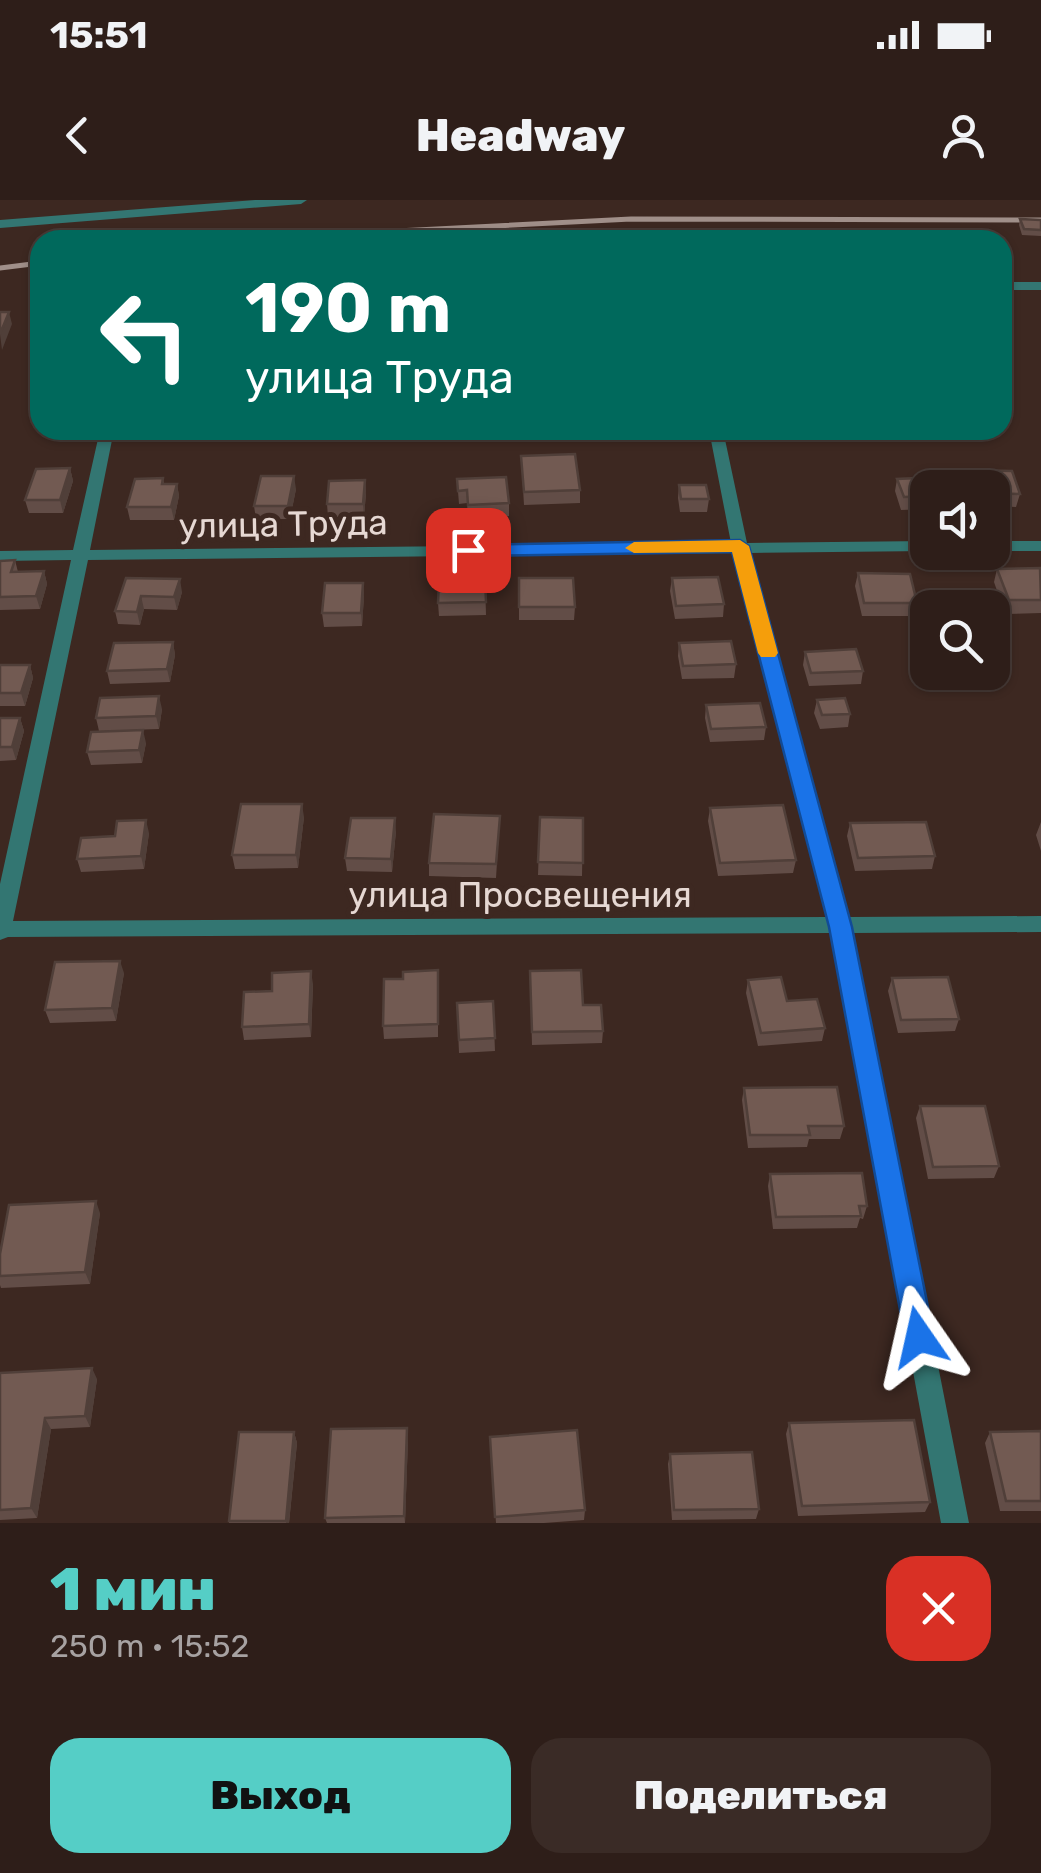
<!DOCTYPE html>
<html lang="ru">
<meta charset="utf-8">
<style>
body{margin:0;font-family:Rubik,sans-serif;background:#3a2b26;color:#f1f3f6;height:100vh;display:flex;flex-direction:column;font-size:38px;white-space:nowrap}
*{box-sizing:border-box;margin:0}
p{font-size:32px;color:#a7a2a2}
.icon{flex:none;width:55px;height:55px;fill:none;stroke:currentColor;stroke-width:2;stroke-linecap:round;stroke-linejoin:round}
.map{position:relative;height:1323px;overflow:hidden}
.side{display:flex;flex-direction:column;background:#2e1e19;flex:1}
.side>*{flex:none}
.top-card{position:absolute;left:30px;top:30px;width:982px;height:210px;border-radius:30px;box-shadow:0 2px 8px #0004,0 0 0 2px #493c38;background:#00695c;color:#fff;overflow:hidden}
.tools{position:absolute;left:910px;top:270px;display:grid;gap:20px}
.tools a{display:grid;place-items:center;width:100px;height:100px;border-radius:20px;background:#2e1e19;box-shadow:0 2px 8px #0004,0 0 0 2px #493c38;font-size:50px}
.pin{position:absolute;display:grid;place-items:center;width:85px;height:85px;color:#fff;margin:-42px;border-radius:20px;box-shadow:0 5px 15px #0006}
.me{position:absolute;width:110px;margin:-55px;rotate:349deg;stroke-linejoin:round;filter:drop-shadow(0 0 8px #0008)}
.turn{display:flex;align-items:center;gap:35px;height:210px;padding:0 50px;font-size:45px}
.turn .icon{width:130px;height:130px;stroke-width:2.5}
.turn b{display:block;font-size:70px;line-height:85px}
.round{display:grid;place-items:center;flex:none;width:105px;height:105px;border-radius:30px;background:#3a2b26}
.head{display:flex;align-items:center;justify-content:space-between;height:170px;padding:0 50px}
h1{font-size:60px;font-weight:800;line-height:75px;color:#55cec6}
.action{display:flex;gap:20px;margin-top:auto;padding:20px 50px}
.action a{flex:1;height:115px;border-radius:30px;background:#55cec6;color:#111;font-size:40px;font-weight:800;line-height:115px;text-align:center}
.action a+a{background:#3a2b26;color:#f1f3f6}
.status{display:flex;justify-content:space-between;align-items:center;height:70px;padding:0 50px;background:#2e1e19;direction:ltr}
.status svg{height:28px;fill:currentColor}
header{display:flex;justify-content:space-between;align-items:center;height:130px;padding:0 50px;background:#2e1e19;font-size:45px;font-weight:800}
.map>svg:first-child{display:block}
</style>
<div class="status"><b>15:51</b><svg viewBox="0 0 49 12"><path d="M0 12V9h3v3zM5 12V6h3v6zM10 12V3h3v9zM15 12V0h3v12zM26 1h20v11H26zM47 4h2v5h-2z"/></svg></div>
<header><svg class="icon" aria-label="back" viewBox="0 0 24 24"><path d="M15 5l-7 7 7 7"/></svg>Headway<svg class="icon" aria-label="person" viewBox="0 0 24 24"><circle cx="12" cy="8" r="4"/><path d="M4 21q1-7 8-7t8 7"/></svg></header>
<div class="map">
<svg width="1041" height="1323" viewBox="0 0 1041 1323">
<rect width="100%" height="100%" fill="#3d2821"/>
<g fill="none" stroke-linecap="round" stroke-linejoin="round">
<!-- minor -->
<path fill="#337672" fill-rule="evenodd" d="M 255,0 L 307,0 L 301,4 L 0,28 L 0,20 Z
M 1002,82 L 1041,82 L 1041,90 L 1002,90 Z
M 100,230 L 114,230 L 90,350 L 731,343 L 709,230 L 723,230 L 747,343 L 928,341 L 928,351 L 750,353 L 849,717 L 1041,716 L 1041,732 L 853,733 L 969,1323 L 941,1323 L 832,733 L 8,737 L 0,740 L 0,684 L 71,360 L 0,361 L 0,351 L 73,350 ZM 734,353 L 828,717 L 13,721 L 88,360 Z
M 992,341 L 1041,341 L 1041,351 L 992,351 Z"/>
<!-- rail -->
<path stroke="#a08f89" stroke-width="5" d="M 221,40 L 631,19 L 1041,20
M 0,68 L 40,63"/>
</g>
<!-- wall -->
<path fill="#624d47" d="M 1020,19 L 1041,20 L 1041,36 L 1022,35 L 1019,25 Z
M 1002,100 L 1012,116 L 1009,128 L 1002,128 Z
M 40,133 L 40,158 L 38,158 L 34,146 Z
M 40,190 L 40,220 L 37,220 L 34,208 Z
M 746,230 L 799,230 L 798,235 L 747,235 Z
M 521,256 L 580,290 L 580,303 L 524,305 Z
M 70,268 L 73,281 L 63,313 L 29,313 L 25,300 Z
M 969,270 L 1020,294 L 1016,307 L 992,306 L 992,288 L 967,288 L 966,283 Z
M 163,278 L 164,284 L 177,284 L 179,296 L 174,320 L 130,320 L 127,307 Z
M 457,279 L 509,303 L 509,316 L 468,318 L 467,303 L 459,304 Z
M 897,279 L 928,288 L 928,309 L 901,310 L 895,291 Z
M 365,280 L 366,293 L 364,317 L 328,317 L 327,304 Z
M 679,285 L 709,299 L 707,312 L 680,312 L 678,298 Z
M 296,289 L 290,319 L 256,319 L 254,306 Z
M 15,360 L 18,372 L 44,371 L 47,384 L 40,409 L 0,410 L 0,361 Z
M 997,369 L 1041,371 L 1041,413 L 1005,414 L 994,382 Z
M 858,373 L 917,403 L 914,416 L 862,416 L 855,386 Z
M 126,378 L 182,392 L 177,410 L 144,409 L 140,425 L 118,424 L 115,411 Z
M 519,378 L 575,407 L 574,420 L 519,420 Z
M 672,378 L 724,404 L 723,417 L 675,419 L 670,391 Z
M 485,379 L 486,415 L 439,416 L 438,403 Z
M 363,383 L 364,396 L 362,426 L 324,427 L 322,413 Z
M 173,442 L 175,455 L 170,482 L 110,484 L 107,471 Z
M 679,443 L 736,464 L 734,478 L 682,479 L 678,456 Z
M 805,452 L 863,471 L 861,484 L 809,486 L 803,465 Z
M 0,465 L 30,465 L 33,478 L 25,506 L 0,506 Z
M 817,500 L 850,514 L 848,527 L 820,529 L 814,513 Z
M 706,505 L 766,527 L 764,540 L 710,542 L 705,518 Z
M 162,509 L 159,529 L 99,531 L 96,518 Z
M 0,518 L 20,518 L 24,531 L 16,560 L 0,561 Z
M 146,543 L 142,563 L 91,565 L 87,552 Z
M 710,608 L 796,660 L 793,673 L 718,676 L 708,621 Z
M 500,616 L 496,678 L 429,676 L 429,663 Z
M 304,617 L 298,668 L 235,669 L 232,655 Z
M 540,617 L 583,618 L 582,676 L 538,675 Z
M 1041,622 L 1041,651 L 1036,635 Z
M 850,623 L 935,656 L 932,669 L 855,671 L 847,636 Z
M 396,631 L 392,672 L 347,671 L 345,658 Z
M 149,633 L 144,669 L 81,672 L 77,659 L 115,636 Z
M 530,771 L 583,805 L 603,831 L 602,843 L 532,845 Z
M 124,773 L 116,821 L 50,823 L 45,810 Z
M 892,778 L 959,819 L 955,831 L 898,833 L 888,791 Z
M 748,780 L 787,801 L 825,828 L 822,841 L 758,846 L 746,793 Z
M 438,783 L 438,837 L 384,839 L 383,826 Z
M 313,784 L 311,837 L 244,840 L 242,827 L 272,791 Z
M 493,801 L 495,851 L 459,853 L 457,803 Z
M 744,888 L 844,926 L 840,939 L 809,939 L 807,947 L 748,948 L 742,900 Z
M 920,906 L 999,966 L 994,978 L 928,979 L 916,918 Z
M 770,974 L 867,1006 L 863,1019 L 860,1018 L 857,1028 L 773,1029 L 768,986 Z
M 100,1013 L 90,1084 L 1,1088 L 0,1085 L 0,1054 Z
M 0,1173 L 97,1179 L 90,1227 L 51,1229 L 37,1318 L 0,1320 Z
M 789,1223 L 930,1302 L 925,1312 L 798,1316 L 786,1234 Z
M 1041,1231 L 1041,1311 L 1000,1311 L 985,1243 L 990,1232 Z
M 294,1232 L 297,1243 L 289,1323 L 229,1323 L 229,1321 Z
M 490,1237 L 585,1310 L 584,1320 L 544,1323 L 496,1323 Z
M 408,1239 L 405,1323 L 327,1323 L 325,1318 Z
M 670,1254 L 759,1309 L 756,1319 L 672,1320 L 668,1264 Z"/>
<!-- shaded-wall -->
<path fill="#503f39" d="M 9,112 L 12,124 L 2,150 L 0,134 Z
M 70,268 L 73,281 L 63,313 L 60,300 Z
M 294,276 L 296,289 L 290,319 L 288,306 Z
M 365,280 L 366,293 L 364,317 L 363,304 Z
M 177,284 L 179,296 L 174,320 L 171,307 Z
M 44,371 L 47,384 L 40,409 L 36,396 Z
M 180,379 L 182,392 L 177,410 L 174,397 Z
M 363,383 L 364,396 L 362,426 L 361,413 Z
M 141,396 L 144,409 L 140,425 L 137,412 Z
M 173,442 L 175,455 L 170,482 L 167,469 Z
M 30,465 L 33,478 L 25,506 L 21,493 Z
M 159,496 L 162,509 L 159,529 L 156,516 Z
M 20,518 L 24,531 L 16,560 L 12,547 Z
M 143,530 L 146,543 L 142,563 L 139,550 Z
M 302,604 L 304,617 L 298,668 L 296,655 Z
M 395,618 L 396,631 L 392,672 L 391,659 Z
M 146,620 L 149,633 L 144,669 L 141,656 Z
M 120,761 L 124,773 L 116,821 L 112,808 Z
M 311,771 L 313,784 L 311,837 L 309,824 Z
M 96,1001 L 100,1013 L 90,1084 L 85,1072 Z
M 92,1168 L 97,1179 L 90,1227 L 85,1216 Z
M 45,1218 L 51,1229 L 37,1318 L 31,1308 Z
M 407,1228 L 408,1239 L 405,1323 L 404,1316 Z
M 294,1232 L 297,1243 L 289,1323 L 286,1323 Z"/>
<!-- building -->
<path fill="#725a52" stroke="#503f39" stroke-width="2.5" d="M 1020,19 L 1041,20 L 1041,30 L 1024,29 Z
M 1002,100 L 1012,116 L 1002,116 Z
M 0,112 L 9,112 L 0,134 Z
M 40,133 L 40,146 L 34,146 Z
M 39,190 L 40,208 L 34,208 Z
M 575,254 L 580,290 L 524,292 L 521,256 Z
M 70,268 L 60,300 L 25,300 L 36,269 Z
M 969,270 L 1012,271 L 1020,294 L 992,293 L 992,288 L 974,288 Z
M 261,276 L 294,276 L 288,306 L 254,306 Z
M 506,277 L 509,303 L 468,305 L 467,290 L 458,291 L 457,279 Z
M 938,277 L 942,288 L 928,288 L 928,296 L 904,297 L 897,279 Z
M 163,278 L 162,284 L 177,284 L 171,307 L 127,307 L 135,279 Z
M 365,280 L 363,304 L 327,304 L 329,281 Z
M 679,285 L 706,285 L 709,299 L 681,299 Z
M 15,360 L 11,372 L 44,371 L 36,396 L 0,397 L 0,361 Z
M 1040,368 L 1041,400 L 1009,400 L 997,369 Z
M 858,373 L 910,374 L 917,403 L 864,403 Z
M 718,377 L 724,404 L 676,406 L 672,378 Z
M 126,378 L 180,379 L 174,397 L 141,396 L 137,412 L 115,411 Z
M 519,378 L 573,378 L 575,407 L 519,407 Z
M 439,379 L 485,379 L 486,402 L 438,403 Z
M 325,383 L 363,383 L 361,413 L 322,413 Z
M 731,441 L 736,464 L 683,466 L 679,443 Z
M 173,442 L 167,469 L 107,471 L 114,443 Z
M 856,449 L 863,471 L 811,473 L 805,452 Z
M 0,465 L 30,465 L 21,493 L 0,493 Z
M 159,496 L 156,516 L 96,518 L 100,498 Z
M 845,498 L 850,514 L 822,515 L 817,500 Z
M 760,503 L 766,527 L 711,529 L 706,505 Z
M 0,518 L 20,518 L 12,547 L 0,547 Z
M 143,530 L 139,550 L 87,552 L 91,532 Z
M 241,604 L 302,604 L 296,655 L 232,655 Z
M 783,605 L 796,660 L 720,663 L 710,608 Z
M 434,614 L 500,616 L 496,664 L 429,663 Z
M 540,617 L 583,618 L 583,663 L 538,662 Z
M 351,618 L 395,618 L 391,659 L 345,658 Z
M 146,620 L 141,656 L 77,659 L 81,638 L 115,636 L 117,621 Z
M 926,622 L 935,656 L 858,658 L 850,623 Z
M 120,761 L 112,808 L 45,810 L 55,762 Z
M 438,770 L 438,824 L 383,826 L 384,779 L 403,779 L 403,772 Z
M 581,770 L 583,805 L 601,805 L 603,831 L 532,832 L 530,771 Z
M 311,771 L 309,824 L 242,827 L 244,792 L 272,791 L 272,773 Z
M 781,777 L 787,801 L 817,799 L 825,828 L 761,833 L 748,780 Z
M 948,777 L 959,819 L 901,820 L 892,778 Z
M 493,801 L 495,838 L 459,840 L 457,803 Z
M 837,887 L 844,926 L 808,926 L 810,935 L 750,935 L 744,888 Z
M 920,906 L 985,906 L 999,966 L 933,967 Z
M 862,973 L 867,1006 L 859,1006 L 861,1016 L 776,1017 L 770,974 Z
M 96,1001 L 85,1072 L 0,1076 L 0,1054 L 9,1005 Z
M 92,1168 L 85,1216 L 45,1218 L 31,1308 L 0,1310 L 0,1173 Z
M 914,1220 L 930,1302 L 802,1306 L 789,1223 Z
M 407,1228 L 404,1316 L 325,1318 L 331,1229 Z
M 577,1230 L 585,1310 L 495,1317 L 490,1237 Z
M 1041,1231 L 1041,1301 L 1006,1301 L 990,1232 Z
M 239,1232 L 294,1232 L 286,1321 L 229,1321 Z
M 752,1252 L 759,1309 L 674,1310 L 670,1254 Z"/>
<!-- route -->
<path fill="#1a73e8" stroke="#114b97" stroke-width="2.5" d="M 740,340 L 749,346 L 852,727 L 934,1137 L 930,1146 L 919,1150 L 909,1146 L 905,1137 L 829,727 L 732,352 L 468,356 L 459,350 L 468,345 Z"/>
<!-- slow -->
<path fill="#f59e0b" d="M 740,340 L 749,346 L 778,453 L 775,457 L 761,457 L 758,453 L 732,352 L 634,353 L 625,348 L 634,342 Z"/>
<g text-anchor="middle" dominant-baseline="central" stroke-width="10" stroke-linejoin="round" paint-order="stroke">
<!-- street labels -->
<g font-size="35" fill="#e6d8d3" stroke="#3d2821">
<text transform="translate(283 324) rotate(-1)">улица Труда</text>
<text x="520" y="695">улица Просвещения</text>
</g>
</g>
</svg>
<div class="tools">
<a><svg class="icon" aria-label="sound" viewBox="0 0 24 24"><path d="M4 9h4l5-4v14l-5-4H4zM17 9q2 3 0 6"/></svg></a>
<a><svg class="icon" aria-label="search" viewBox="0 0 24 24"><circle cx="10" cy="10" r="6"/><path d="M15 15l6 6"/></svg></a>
</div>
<div class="pin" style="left:468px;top:350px;background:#d93025"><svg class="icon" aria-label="arrive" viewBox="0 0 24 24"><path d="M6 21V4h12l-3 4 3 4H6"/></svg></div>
<svg class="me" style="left:919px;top:1137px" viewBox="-20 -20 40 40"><path d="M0-17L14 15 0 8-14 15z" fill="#1a73e8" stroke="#fff" stroke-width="4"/></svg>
<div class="top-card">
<div class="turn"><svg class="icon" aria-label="left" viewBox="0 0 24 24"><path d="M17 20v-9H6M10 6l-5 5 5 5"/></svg><div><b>190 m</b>улица Труда</div></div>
</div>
</div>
<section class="side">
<div class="head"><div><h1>1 мин</h1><p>250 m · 15:52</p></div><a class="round" style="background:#d93025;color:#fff"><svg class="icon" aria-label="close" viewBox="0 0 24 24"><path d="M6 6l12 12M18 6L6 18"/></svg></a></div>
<div class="action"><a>Выход</a><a>Поделиться</a></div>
</section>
